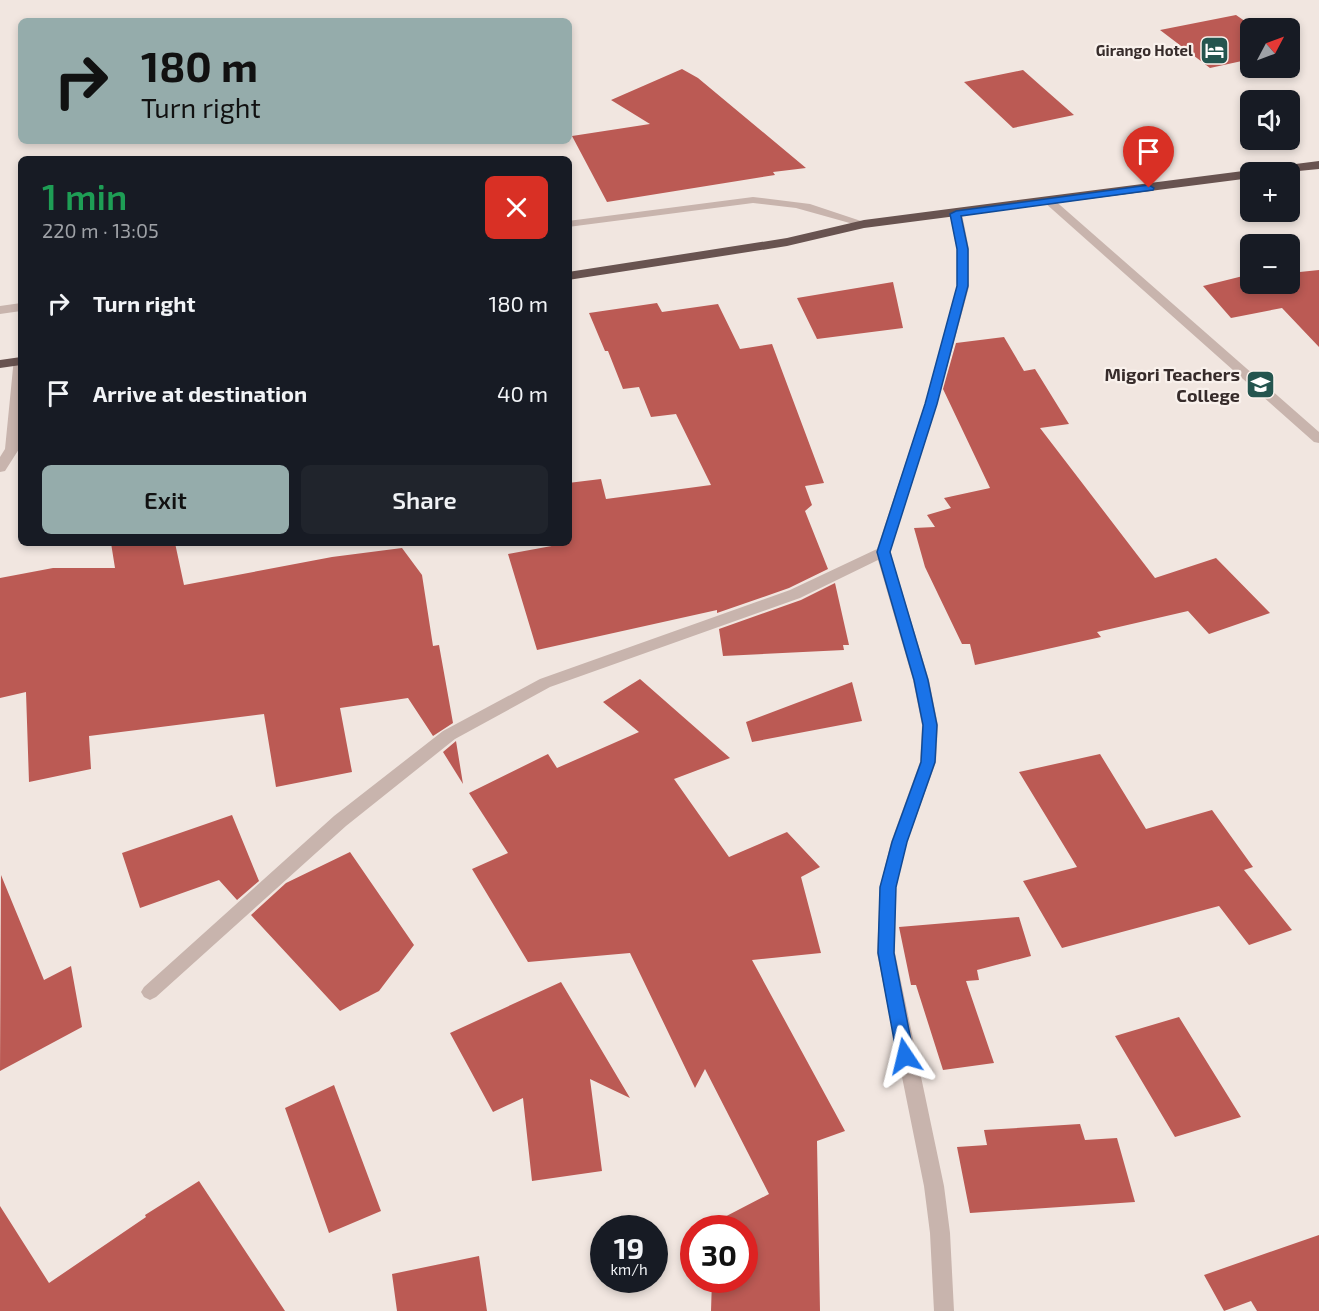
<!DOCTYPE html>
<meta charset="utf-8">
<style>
body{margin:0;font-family:"Exo 2",sans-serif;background:#20242c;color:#f1f3f6;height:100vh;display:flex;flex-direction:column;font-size:22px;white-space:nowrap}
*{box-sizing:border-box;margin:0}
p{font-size:20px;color:#9ea1a6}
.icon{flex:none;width:33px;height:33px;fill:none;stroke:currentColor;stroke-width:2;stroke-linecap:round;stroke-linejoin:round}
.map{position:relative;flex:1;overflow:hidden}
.sheet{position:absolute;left:18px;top:156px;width:554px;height:390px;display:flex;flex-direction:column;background:#171b24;border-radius:9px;box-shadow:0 3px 9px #0003}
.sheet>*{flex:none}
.hud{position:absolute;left:18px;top:18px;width:554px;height:126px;border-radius:9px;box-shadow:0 3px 9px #0003;background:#95acab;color:#111;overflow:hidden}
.needle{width:39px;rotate:49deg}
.buttons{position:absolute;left:1240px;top:18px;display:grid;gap:12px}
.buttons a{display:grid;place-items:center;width:60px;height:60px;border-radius:9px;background:#171b24;box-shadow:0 3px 9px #0003;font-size:30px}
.speed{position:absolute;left:590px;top:1215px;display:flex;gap:12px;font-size:30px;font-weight:700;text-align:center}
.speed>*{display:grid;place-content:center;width:78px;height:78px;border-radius:50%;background:#171b24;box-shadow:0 3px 9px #0003;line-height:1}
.speed small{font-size:15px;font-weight:400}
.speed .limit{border:9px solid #d22;background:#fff;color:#111}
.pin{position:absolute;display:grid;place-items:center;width:51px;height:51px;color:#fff;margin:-62px -26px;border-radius:50% 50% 50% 0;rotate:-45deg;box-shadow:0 0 6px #0007}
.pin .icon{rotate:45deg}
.me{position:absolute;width:66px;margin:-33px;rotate:350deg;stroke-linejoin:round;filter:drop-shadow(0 0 4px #0008)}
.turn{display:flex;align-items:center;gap:21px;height:126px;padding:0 24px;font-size:27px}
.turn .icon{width:78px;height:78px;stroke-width:2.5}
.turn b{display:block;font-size:42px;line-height:51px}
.round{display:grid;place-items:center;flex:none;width:63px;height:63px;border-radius:9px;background:#20242c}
.overview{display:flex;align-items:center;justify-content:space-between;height:102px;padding:0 24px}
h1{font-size:36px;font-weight:600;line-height:45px;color:#1e9e55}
.button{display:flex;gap:12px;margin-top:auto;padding:12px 24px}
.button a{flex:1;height:69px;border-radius:9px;background:#95acab;color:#111;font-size:24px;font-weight:600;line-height:69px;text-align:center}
.button a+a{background:#20242c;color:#f1f3f6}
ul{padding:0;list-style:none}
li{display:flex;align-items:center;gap:18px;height:90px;padding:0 24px}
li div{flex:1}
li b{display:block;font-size:22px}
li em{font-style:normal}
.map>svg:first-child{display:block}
</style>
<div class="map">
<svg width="1319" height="1311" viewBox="0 0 1319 1311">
<rect width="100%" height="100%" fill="#f1e6e0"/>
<!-- building -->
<path fill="#bb5a54" d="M 1236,15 L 1255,28 L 1251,28 L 1251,59 L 1210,68 L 1160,30 Z
M 682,69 L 698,78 L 806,168 L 773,172 L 775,175 L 607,202 L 572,136 L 650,124 L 611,100 Z
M 1023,70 L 1041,86 L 1074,115 L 1013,128 L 964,82 Z
M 1319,270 L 1319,347 L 1282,308 L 1231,318 L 1203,286 L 1251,274 L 1251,284 L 1290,284 L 1290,273 Z
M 893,282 L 903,328 L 817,339 L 797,298 Z
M 657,303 L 662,312 L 718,304 L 740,349 L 772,344 L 824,483 L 805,486 L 812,505 L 805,511 L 828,569 L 789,588 L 717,613 L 717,610 L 537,650 L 508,554 L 568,543 L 568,483 L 601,479 L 606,499 L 711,485 L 676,414 L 651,417 L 639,387 L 623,389 L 608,351 L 605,351 L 589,313 Z
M 1004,337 L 1024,371 L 1035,369 L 1069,424 L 1040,428 L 1155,578 L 1216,558 L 1270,613 L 1209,634 L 1188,611 L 1097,632 L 1101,637 L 975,665 L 970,644 L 962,644 L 925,567 L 914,528 L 935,527 L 927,515 L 951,508 L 944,498 L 990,488 L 943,389 L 956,343 Z
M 111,543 L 175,543 L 184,585 L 332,557 L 402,548 L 422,575 L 433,646 L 439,645 L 453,723 L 433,736 L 408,698 L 340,708 L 352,772 L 276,787 L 264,714 L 89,736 L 91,769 L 29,782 L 26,692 L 0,698 L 0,578 L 53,568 L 115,568 Z
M 835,583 L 849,645 L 843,645 L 844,650 L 723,656 L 719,629 L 801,600 Z
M 640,679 L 730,758 L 674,779 L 729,857 L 787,832 L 820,867 L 801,877 L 821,953 L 752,960 L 845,1131 L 817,1141 L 820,1311 L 711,1311 L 712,1280 L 744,1280 L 744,1228 L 713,1228 L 713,1223 L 769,1194 L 705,1069 L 695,1088 L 630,953 L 528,962 L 472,869 L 508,853 L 469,793 L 548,754 L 557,768 L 639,732 L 603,702 Z
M 852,682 L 862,721 L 752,742 L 746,722 Z
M 456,741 L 463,784 L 443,752 Z
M 1100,754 L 1146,829 L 1212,810 L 1253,867 L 1244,870 L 1292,930 L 1249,945 L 1219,906 L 1062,948 L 1023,881 L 1077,867 L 1019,772 Z
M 232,815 L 259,881 L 237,900 L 219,880 L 140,908 L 122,853 Z
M 350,852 L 414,945 L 379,991 L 340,1011 L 251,915 L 286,883 Z
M 1,875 L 44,980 L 71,966 L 82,1027 L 0,1071 Z
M 1019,917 L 1031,956 L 977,970 L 979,980 L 966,981 L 994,1063 L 943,1070 L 916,985 L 911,985 L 899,927 Z
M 561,982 L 630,1098 L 590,1079 L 602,1171 L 532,1181 L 523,1098 L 493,1112 L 450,1033 Z
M 1179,1017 L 1241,1117 L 1175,1137 L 1115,1036 Z
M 334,1085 L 381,1211 L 329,1233 L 285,1108 Z
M 1080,1124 L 1085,1140 L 1117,1138 L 1135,1202 L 970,1213 L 957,1147 L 987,1145 L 984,1130 Z
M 199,1181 L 285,1311 L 0,1311 L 0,1206 L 49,1283 L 146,1217 L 145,1215 Z
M 1319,1235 L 1319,1311 L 1257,1311 L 1251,1301 L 1224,1311 L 1204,1275 Z
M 479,1256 L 487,1311 L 397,1311 L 392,1274 Z"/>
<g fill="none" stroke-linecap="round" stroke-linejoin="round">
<!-- service -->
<path fill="#c8b4ad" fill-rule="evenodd" d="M 14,358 L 21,358 L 19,449 L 5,471 L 0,472 L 0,457 L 5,449 Z"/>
<!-- minor -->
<path fill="#c8b4ad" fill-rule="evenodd" d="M 753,197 L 810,204 L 870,224 L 864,227 L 796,208 L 753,203 L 568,227 L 568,221 Z
M 1048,197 L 1052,198 L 1319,432 L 1319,443 L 1314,442 L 1044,202 L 1042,200 Z
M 956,211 L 962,214 L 969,249 L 969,287 L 937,404 L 890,552 L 929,680 L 938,725 L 936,762 L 907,842 L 896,887 L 895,953 L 944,1186 L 950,1233 L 954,1311 L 934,1311 L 930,1233 L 924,1186 L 877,953 L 880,887 L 891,842 L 920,762 L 922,725 L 913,680 L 878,560 L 800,598 L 550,687 L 455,739 L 346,826 L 156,997 L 150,1000 L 144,997 L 141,992 L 144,987 L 334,816 L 443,731 L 540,679 L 790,590 L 877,549 L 925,404 L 957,287 L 957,249 L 950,214 Z
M 21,303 L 21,311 L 0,314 L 0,306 Z"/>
<!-- trunk -->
<path fill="#685350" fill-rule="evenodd" d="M 1319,161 L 1319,169 L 1288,172 L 1258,172 L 1264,168 Z
M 1251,170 L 1256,172 L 1251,172 L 1251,178 L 864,228 L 787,246 L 568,280 L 568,272 L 787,238 L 864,220 Z
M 21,357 L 21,365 L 0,368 L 0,360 Z"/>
</g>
<!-- route -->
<path fill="#1a73e8" stroke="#114b97" stroke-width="1.5" d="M 1149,185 L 1154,188 L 1153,190 L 961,216 L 968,249 L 968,286 L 937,404 L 890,552 L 928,680 L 937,725 L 935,762 L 907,842 L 896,887 L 894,953 L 914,1056 L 911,1062 L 905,1064 L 899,1062 L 897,1056 L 878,953 L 880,887 L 892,842 L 921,762 L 923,725 L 914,680 L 877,552 L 925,404 L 957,286 L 957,249 L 950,214 L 956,211 Z"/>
<!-- icons -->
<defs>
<symbol id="hotel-square" viewBox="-11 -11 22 22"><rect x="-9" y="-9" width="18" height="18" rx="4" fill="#24554f" stroke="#f9f1ec"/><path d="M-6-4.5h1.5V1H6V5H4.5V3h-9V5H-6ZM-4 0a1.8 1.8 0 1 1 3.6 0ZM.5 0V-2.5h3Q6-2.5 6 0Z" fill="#fff"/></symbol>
<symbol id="university-square" viewBox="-11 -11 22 22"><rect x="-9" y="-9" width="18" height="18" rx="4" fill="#24554f" stroke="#f9f1ec"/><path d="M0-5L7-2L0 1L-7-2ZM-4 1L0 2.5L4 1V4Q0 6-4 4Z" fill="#fff"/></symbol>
</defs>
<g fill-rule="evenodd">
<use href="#hotel-square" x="1198" y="34" width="33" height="33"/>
<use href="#university-square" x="1244" y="368" width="33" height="33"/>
</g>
<g text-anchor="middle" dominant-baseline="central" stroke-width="4.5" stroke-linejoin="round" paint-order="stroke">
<!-- far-poi labels -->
<g font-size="15" font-weight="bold" fill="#372c2b" stroke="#f9f1ec" text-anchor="end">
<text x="1193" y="50">Girango Hotel</text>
</g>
<!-- poi labels -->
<g font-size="18" font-weight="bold" fill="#372c2b" stroke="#f9f1ec" text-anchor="end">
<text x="1240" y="374">Migori Teachers<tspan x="1240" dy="21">College</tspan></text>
</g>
</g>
</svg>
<div class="buttons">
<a><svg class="needle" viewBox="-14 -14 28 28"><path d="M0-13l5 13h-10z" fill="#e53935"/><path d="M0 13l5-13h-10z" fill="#9ea1a6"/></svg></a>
<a><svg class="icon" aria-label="sound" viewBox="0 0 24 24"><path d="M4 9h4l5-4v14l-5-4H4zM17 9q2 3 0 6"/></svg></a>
<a>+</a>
<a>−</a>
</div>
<div class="speed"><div>19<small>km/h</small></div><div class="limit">30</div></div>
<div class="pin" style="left:1149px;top:188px;background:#d93025"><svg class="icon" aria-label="arrive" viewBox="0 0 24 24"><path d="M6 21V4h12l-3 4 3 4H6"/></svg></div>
<svg class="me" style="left:905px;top:1056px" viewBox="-20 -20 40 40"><path d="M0-17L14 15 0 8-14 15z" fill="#1a73e8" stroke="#fff" stroke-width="4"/></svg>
<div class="hud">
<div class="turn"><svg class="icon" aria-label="right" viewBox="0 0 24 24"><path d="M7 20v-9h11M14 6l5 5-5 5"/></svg><div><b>180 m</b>Turn right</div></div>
</div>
<section class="sheet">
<div class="overview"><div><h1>1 min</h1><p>220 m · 13:05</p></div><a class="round" style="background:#d93025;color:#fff"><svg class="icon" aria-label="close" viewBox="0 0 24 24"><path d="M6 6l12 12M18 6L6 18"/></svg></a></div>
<ul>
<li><svg class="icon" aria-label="right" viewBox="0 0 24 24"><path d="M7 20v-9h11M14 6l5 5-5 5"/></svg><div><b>Turn right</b></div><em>180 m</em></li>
<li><svg class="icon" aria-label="arrive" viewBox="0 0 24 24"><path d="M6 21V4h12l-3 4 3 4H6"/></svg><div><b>Arrive at destination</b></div><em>40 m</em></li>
</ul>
<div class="button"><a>Exit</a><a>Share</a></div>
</section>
</div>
